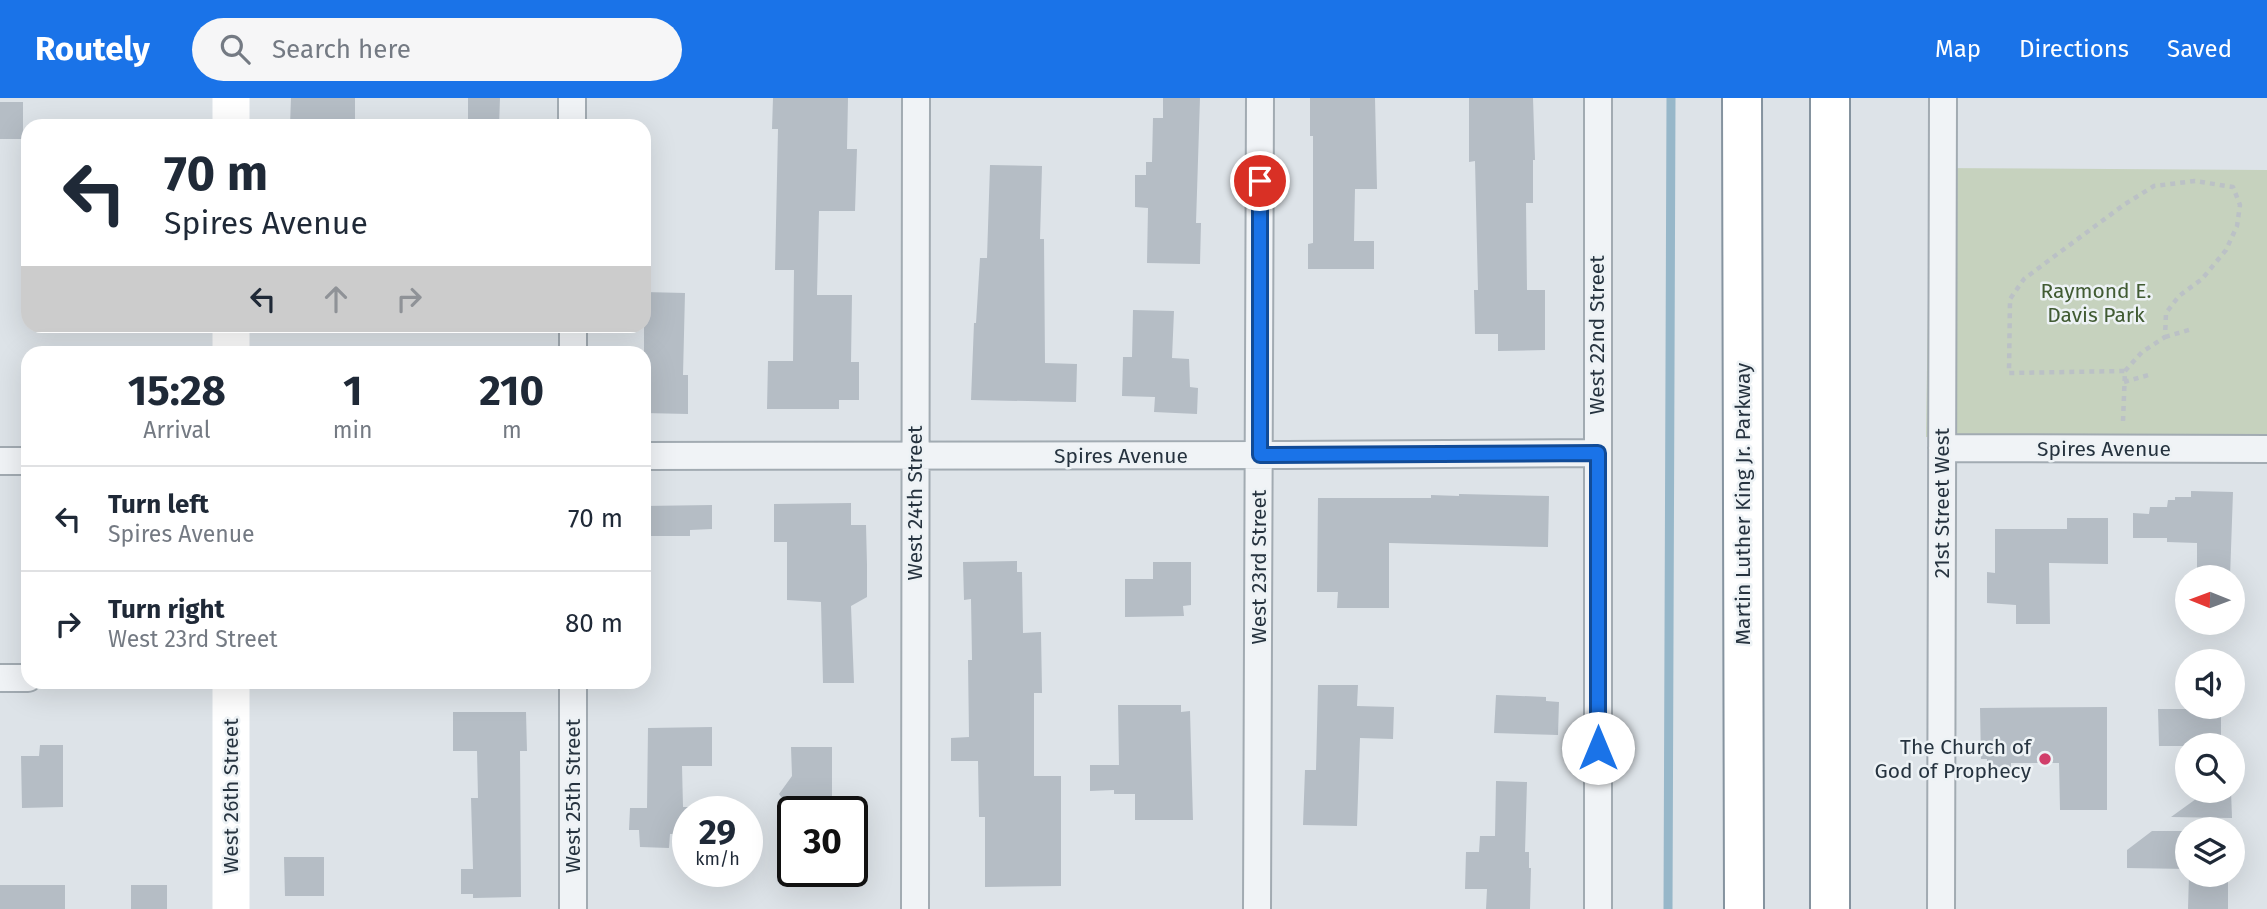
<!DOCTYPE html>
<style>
body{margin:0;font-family:"Fira Sans",sans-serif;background:#f6f6f7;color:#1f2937;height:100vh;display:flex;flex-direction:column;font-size:26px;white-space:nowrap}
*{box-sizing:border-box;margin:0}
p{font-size:23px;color:#747a83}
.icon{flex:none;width:38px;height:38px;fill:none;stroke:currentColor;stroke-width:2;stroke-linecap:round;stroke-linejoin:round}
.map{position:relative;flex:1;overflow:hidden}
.panel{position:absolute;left:21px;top:248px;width:630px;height:343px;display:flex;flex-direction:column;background:#fff;border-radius:21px;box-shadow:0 7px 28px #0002}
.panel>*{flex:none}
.guide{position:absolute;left:21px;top:21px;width:630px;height:214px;border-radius:21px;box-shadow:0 7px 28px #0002;background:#fff;color:#1f2937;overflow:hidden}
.needle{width:46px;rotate:271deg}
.fabs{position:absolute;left:2175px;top:467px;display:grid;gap:14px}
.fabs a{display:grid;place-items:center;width:70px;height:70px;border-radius:50%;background:#fff;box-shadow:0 7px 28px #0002;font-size:35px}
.speed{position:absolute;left:672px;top:698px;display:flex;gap:14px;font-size:35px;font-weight:700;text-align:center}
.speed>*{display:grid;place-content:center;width:91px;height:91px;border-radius:50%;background:#fff;box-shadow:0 7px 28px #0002;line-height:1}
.speed small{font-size:18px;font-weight:400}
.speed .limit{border:4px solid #111;border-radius:10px;background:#fff;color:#111}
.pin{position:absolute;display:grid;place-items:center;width:60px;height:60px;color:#fff;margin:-30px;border:4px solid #fff;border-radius:50%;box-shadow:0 2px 7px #0007}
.me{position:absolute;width:77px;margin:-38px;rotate:0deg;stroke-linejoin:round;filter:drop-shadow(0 0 5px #0008)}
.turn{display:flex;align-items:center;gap:24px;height:147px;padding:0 28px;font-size:32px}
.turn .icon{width:91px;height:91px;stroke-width:2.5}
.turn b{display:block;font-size:49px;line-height:60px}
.lanes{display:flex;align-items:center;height:66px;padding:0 28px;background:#0003;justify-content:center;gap:35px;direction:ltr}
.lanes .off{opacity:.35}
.eta{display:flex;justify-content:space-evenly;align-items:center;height:119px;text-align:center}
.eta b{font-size:42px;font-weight:700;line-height:49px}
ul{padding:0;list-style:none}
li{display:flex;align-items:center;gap:21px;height:105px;padding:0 28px;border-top:2px solid #e0e1e3}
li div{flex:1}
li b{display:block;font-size:26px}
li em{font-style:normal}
header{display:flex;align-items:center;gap:42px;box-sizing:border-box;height:98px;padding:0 35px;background:#1a73e8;color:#fff}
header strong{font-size:33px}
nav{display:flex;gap:38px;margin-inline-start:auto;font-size:24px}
.search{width:490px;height:63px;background:#f6f6f7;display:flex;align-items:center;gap:18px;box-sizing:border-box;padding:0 24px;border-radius:38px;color:#747a83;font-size:26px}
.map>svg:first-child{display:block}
</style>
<header>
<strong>Routely</strong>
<div class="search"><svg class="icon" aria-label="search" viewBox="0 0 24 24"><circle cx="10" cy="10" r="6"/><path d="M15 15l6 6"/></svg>Search here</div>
<nav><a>Map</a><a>Directions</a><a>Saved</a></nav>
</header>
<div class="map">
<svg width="2267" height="811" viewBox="0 0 2267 811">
<rect width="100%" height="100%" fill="#dde3e8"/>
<!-- green -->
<path fill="#c6d2be" d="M 1930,70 L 2267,72 L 2267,340 L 1926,339 Z"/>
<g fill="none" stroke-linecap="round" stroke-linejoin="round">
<!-- stream -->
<path stroke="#97b7c9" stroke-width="9" d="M 1668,811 L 1671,0"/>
</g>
<!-- building -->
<path fill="#b5bdc5" d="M 291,0 L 355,0 L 355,28 L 290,28 Z
M 468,0 L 500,0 L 499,28 L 468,28 Z
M 773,0 L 848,0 L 847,51 L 857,51 L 855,113 L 819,113 L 817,197 L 852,197 L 851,264 L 859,264 L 859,302 L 839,302 L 839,311 L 767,311 L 768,263 L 793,263 L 794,172 L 775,172 L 778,31 L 772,31 Z
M 1163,0 L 1200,0 L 1196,125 L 1201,125 L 1200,166 L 1147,165 L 1148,110 L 1135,109 L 1135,77 L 1146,77 L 1146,64 L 1152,64 L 1153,20 L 1163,20 Z
M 1310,0 L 1375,0 L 1377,91 L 1355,91 L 1354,143 L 1374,143 L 1374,171 L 1308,171 L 1308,146 L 1313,145 L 1313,38 L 1310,38 Z
M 1469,0 L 1533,0 L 1535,62 L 1533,62 L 1533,105 L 1526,105 L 1527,192 L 1545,192 L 1545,252 L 1498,253 L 1498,236 L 1475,236 L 1474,192 L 1478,192 L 1475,63 L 1469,64 Z
M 0,4 L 23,4 L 23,41 L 0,41 Z
M 990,67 L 1042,68 L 1040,141 L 1044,141 L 1045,265 L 1077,266 L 1076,304 L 971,302 L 974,225 L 976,225 L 980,160 L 987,160 Z
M 644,194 L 685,195 L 683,277 L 688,277 L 688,316 L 644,315 Z
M 1133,212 L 1174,213 L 1172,260 L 1189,261 L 1190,289 L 1198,290 L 1197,316 L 1154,314 L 1155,299 L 1122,298 L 1123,259 L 1132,259 Z
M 2191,393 L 2233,394 L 2230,480 L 2197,480 L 2197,445 L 2167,444 L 2167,440 L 2133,440 L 2133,415 L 2149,416 L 2150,409 L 2167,409 L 2168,402 L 2175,402 L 2175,399 L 2191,399 Z
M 1459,396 L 1549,398 L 1548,449 L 1389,445 L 1389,510 L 1337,510 L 1338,494 L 1317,494 L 1318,400 L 1431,400 L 1431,397 L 1459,398 Z
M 851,405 L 851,427 L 866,427 L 867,467 L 867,499 L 851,508 L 854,585 L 823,585 L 821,504 L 787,502 L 787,444 L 774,444 L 774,406 Z
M 712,407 L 712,431 L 690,432 L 690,438 L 644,438 L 644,408 Z
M 2067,420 L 2108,420 L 2108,466 L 2049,465 L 2050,526 L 2016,526 L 2016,507 L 1987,505 L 1987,474 L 1995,475 L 1995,431 L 2067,431 Z
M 1017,463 L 1017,474 L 1022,474 L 1023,535 L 1041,534 L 1042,595 L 1034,595 L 1034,678 L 1061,678 L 1061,788 L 985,789 L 985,719 L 979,719 L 978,663 L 951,663 L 951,640 L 969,639 L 968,562 L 972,562 L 971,501 L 964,502 L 963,464 Z
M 1153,464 L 1191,464 L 1191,507 L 1183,508 L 1184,518 L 1125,519 L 1125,481 L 1153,481 Z
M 1318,587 L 1358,587 L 1357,608 L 1394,609 L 1393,641 L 1360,640 L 1357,728 L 1303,727 L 1305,672 L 1316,672 Z
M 1496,597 L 1546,599 L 1546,603 L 1559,604 L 1558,637 L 1494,635 Z
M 1118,607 L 1181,607 L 1181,614 L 1190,613 L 1193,722 L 1135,722 L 1135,696 L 1114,696 L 1114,692 L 1090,693 L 1090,667 L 1119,667 Z
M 2107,609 L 2107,712 L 2060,712 L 2059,665 L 2011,665 L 2011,669 L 1987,669 L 1987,661 L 1981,661 L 1980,610 Z
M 2158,611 L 2221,611 L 2221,648 L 2159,648 Z
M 453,614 L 526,614 L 527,653 L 520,653 L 521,799 L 473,800 L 473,796 L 461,796 L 461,771 L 473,771 L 471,700 L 478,700 L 477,653 L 453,653 Z
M 712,629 L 712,668 L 682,668 L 683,709 L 704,709 L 704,714 L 688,714 L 688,731 L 684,731 L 684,736 L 670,736 L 669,750 L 640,749 L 639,732 L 629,732 L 630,710 L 647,710 L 648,630 Z
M 40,647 L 63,647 L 63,709 L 22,710 L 21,658 L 39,658 Z
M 791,649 L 832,649 L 832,714 L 792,714 L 779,696 L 792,678 Z
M 1496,683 L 1527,684 L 1525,754 L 1529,754 L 1529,770 L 1531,770 L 1530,811 L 1486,811 L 1487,791 L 1465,791 L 1466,754 L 1479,754 L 1480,738 L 1495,738 Z
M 2207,693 L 2231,693 L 2232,720 L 2171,719 Z
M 2152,733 L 2188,733 L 2188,771 L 2127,770 L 2127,752 Z
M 284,759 L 324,759 L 324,798 L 285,798 Z
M 2189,777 L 2228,777 L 2228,811 L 2188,811 Z
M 0,787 L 65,787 L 65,811 L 0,811 Z
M 131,787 L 167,787 L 167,811 L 131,811 Z"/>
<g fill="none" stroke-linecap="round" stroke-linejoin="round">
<defs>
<path id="minor" d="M 572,0 L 572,28
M 1598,0 L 1598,811
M 573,228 L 573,256
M 1942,350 L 2267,351
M 644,358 L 1286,357 L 1598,355
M 0,363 L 28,363
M 0,580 L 28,580
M 573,811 L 573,584
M 915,811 L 916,0
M 1257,811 L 1260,0
M 1941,811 L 1943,0"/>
<path id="trunk" d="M 1742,0 L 1744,811
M 1830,811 L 1830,0"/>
</defs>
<!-- minor casing -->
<use href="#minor" stroke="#a2abb2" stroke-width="30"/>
<!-- trunk casing -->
<use href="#trunk" stroke="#85939f" stroke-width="42"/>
<!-- path -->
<path stroke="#bbc1c6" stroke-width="4.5" stroke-dasharray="5 5" stroke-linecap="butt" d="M 2165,239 L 2192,231
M 2124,284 L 2152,276
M 2123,323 L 2125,273 L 2142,254 L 2165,239 L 2166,215 L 2179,198 L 2202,181 L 2226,152 L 2237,128 L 2240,107 L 2233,89 L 2195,83 L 2154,88 L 2125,106 L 2048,163 L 2024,181 L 2010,201 L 2009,275 L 2125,273"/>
<!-- minor -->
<use href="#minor" stroke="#f0f3f6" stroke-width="26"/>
<!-- secondary -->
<path stroke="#fff" stroke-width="37" d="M 231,28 L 231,0
M 231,256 L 231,228
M 231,811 L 231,584"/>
<!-- trunk -->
<use href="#trunk" stroke="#fff" stroke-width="38"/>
</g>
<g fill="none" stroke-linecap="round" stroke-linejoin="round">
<defs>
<path id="route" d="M 1260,83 L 1260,357 L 1598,355 L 1598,650"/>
</defs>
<!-- route casing -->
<use href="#route" stroke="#114b97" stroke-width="18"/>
<!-- route -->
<use href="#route" stroke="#1a73e8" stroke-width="12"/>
</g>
<!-- markers -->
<circle fill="#d13e6a" stroke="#edf2f5" stroke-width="2.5" cx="2045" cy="661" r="7"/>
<g text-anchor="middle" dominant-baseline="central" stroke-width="5" stroke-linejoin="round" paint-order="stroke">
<!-- park labels -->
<g font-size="21" fill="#415b33" stroke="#edf2f5">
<text x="2096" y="193">Raymond E.<tspan x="2096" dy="24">Davis Park</tspan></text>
</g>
<!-- street labels -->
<g font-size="21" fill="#26333f" stroke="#edf2f5">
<text transform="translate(1597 237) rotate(-90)">West 22nd Street</text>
<text x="2104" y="351">Spires Avenue</text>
<text x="1121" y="358">Spires Avenue</text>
<text transform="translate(915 405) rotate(-90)">West 24th Street</text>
<text transform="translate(1942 405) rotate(-90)">21st Street West</text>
<text transform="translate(1743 406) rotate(-90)">Martin Luther King Jr. Parkway</text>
<text transform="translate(1259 469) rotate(-90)">West 23rd Street</text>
<text transform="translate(231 698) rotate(-90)">West 26th Street</text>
<text transform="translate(573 698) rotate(-90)">West 25th Street</text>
</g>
<!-- poi labels -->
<g font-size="21" fill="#26333f" stroke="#edf2f5" text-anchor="end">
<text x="2031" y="649">The Church of<tspan x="2031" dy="24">God of Prophecy</tspan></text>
</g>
</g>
</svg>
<div class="fabs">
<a><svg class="needle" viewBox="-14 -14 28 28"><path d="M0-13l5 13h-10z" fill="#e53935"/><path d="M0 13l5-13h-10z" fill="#747a83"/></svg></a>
<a><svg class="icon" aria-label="sound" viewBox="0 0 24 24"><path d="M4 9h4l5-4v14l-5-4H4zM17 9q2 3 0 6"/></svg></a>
<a><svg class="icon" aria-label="search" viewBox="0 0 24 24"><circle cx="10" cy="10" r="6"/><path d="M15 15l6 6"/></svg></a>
<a><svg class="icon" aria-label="layers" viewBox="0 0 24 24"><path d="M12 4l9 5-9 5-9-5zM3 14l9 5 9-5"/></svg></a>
</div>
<div class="speed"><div>29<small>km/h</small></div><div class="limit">30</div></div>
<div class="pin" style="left:1260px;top:83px;background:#d93025"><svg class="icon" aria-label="arrive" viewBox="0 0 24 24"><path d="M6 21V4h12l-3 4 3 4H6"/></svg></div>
<svg class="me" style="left:1598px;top:650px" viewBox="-20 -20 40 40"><circle r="19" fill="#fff"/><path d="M0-13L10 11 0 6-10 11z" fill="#1a73e8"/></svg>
<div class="guide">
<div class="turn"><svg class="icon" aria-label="left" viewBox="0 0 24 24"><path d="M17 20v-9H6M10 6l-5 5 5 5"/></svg><div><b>70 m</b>Spires Avenue</div></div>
<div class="lanes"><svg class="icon" aria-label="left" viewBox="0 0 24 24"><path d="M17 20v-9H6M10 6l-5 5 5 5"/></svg><svg class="icon off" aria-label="ahead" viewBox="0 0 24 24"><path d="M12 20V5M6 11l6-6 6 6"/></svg><svg class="icon off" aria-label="right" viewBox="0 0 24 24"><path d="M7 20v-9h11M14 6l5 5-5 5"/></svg></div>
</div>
<section class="panel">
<div class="eta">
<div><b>15:28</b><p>Arrival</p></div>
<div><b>1</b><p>min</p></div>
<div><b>210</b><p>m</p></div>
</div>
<ul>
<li><svg class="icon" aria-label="left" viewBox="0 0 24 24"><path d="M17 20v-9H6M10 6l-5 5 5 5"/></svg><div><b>Turn left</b><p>Spires Avenue</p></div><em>70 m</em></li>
<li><svg class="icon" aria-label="right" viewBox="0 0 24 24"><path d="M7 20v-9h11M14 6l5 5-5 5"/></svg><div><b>Turn right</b><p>West 23rd Street</p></div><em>80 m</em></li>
</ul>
</section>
</div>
